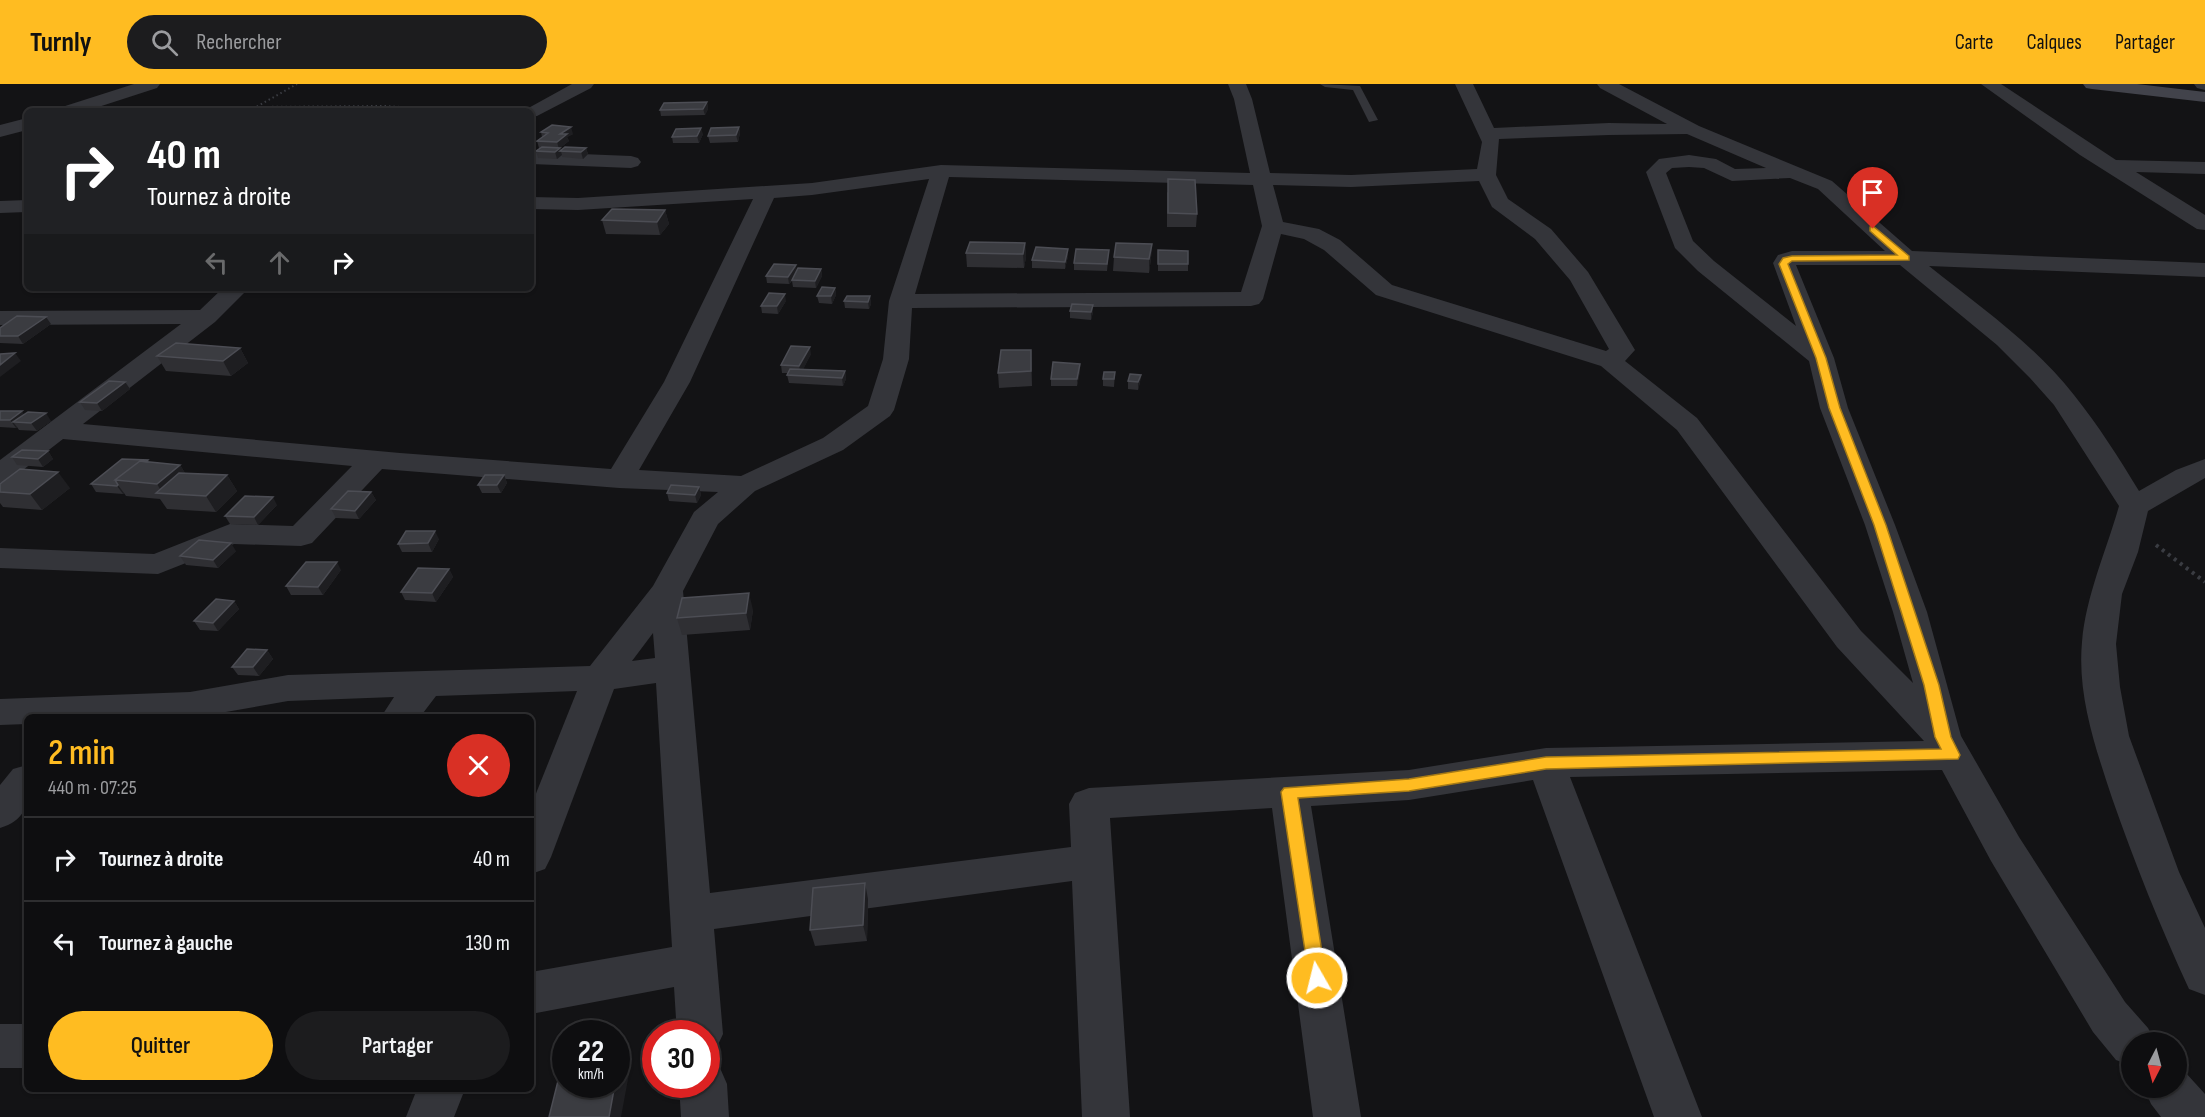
<!DOCTYPE html>
<html lang="fr">
<meta charset="utf-8">
<style>
body{margin:0;font-family:"Sofia Sans Condensed",sans-serif;background:#1c1c1e;color:#f1f3f6;height:100vh;display:flex;flex-direction:column;font-size:22px;white-space:nowrap}
*{box-sizing:border-box;margin:0}
p{font-size:20px;color:#9b9c9f}
.icon{flex:none;width:33px;height:33px;fill:none;stroke:currentColor;stroke-width:2;stroke-linecap:round;stroke-linejoin:round}
.map{position:relative;flex:1;overflow:hidden}
.details{position:absolute;left:24px;top:630px;width:510px;height:378px;display:flex;flex-direction:column;background:#0e0e10;border-radius:9px;box-shadow:0 2px 4px #0004,0 0 0 2px #2e2e30}
.details>*{flex:none}
.top-card{position:absolute;left:24px;top:24px;width:510px;height:183px;border-radius:9px;box-shadow:0 2px 4px #0004,0 0 0 2px #2e2e30;background:#202124;color:#fff;overflow:hidden}
.needle{width:39px;rotate:186deg}
.controls{position:absolute;left:2121px;top:948px;display:grid;gap:12px}
.controls a{display:grid;place-items:center;width:66px;height:66px;border-radius:50%;background:#0e0e10;box-shadow:0 2px 4px #0004,0 0 0 2px #2e2e30;font-size:30px}
.speed{position:absolute;left:552px;top:936px;display:flex;gap:12px;font-size:30px;font-weight:700;text-align:center}
.speed>*{display:grid;place-content:center;width:78px;height:78px;border-radius:50%;background:#0e0e10;box-shadow:0 2px 4px #0004,0 0 0 2px #2e2e30;line-height:1}
.speed small{font-size:15px;font-weight:400}
.speed .limit{border:9px solid #d22;background:#fff;color:#111}
.pin{position:absolute;display:grid;place-items:center;width:51px;height:51px;color:#fff;margin:-62px -26px;border-radius:50% 50% 50% 0;rotate:-45deg;box-shadow:0 0 6px #0007}
.pin .icon{rotate:45deg}
.me{position:absolute;width:66px;margin:-33px;rotate:352deg;stroke-linejoin:round;filter:drop-shadow(0 0 4px #0008)}
.turn{display:flex;align-items:center;gap:21px;height:126px;padding:0 24px;font-size:27px}
.turn .icon{width:78px;height:78px;stroke-width:2.5}
.turn b{display:block;font-size:42px;line-height:51px}
.lanes{display:flex;align-items:center;height:57px;padding:0 24px;background:#0003;justify-content:center;gap:30px;direction:ltr}
.lanes .off{opacity:.35}
.round{display:grid;place-items:center;flex:none;width:63px;height:63px;border-radius:32px;background:#1c1c1e}
.head{display:flex;align-items:center;justify-content:space-between;height:102px;padding:0 24px}
h1{font-size:36px;font-weight:600;line-height:45px;color:#ffbc21}
.cta{display:flex;gap:12px;margin-top:auto;padding:12px 24px}
.cta a{flex:1;height:69px;border-radius:36px;background:#ffbc21;color:#111;font-size:24px;font-weight:600;line-height:69px;text-align:center}
.cta a+a{background:#1c1c1e;color:#f1f3f6}
ul{padding:0;list-style:none}
li{display:flex;align-items:center;gap:18px;height:84px;padding:0 24px;border-top:2px solid #2e2e30}
li div{flex:1}
li b{display:block;font-size:22px}
li em{font-style:normal}
header{display:flex;align-items:center;gap:36px;box-sizing:border-box;height:84px;padding:0 30px;background:#ffbc21;color:#111}
header strong{font-size:28px}
nav{display:flex;gap:33px;margin-inline-start:auto;font-size:21px}
.search{width:420px;height:54px;background:#1c1c1e;display:flex;align-items:center;gap:15px;box-sizing:border-box;padding:0 21px;border-radius:33px;color:#9b9c9f;font-size:22px}
.map>svg:first-child{display:block}
</style>
<header>
<strong>Turnly</strong>
<div class="search"><svg class="icon" aria-label="search" viewBox="0 0 24 24"><circle cx="10" cy="10" r="6"/><path d="M15 15l6 6"/></svg>Rechercher</div>
<nav><a>Carte</a><a>Calques</a><a>Partager</a></nav>
</header>
<div class="map">
<svg width="2205" height="1033" viewBox="0 0 2205 1033">
<rect width="100%" height="100%" fill="#131315"/>
<g fill="none" stroke-linecap="round" stroke-linejoin="round">
<!-- path-far1 -->
<path stroke="#3a3c42" stroke-width="2" stroke-dasharray="1.5 3" stroke-linecap="butt" d="M 254,23 L 384,22 L 469,27
M 249,27 L 297,0"/>
<!-- path -->
<path stroke="#3a3c42" stroke-width="4" stroke-dasharray="3 4.5" stroke-linecap="butt" d="M 2156,461 L 2205,498"/>
<!-- lane -->
<path fill="#34353a" fill-rule="evenodd" d="M 1320,0 L 1360,2 L 1378,36 L 1369,38 L 1353,6 L 1325,3 Z"/>
<!-- street -->
<path fill="#34353a" fill-rule="evenodd" d="M 134,0 L 160,0 L 157,4 L 86,27 L 59,27 L 62,23 Z
M 572,0 L 594,0 L 591,4 L 537,32 L 531,33 L 531,27 L 523,27 Z
M 1228,0 L 1246,0 L 1252,15 L 1270,89 L 1351,91 L 1477,85 L 1482,58 L 1455,0 L 1473,0 L 1494,44 L 1609,39 L 1667,40 L 1600,4 L 1597,0 L 1619,0 L 1699,42 L 1832,97 L 1912,167 L 2205,179 L 2205,193 L 1929,182 C 1979,222 2034,260 2074,311 C 2098,341 2119,374 2139,407 L 2176,386 L 2205,375 L 2205,394 L 2148,427 L 2138,468 L 2122,510 L 2116,560 L 2120,603 L 2129,652 L 2179,788 L 2205,844 L 2205,911 L 2189,905 C 2160,842 2135,780 2112,714 C 2096,665 2077,612 2082,558 C 2086,511 2106,468 2119,422 L 2054,321 L 2030,294 L 1997,261 L 1900,181 L 1796,181 L 1834,274 L 1848,324 L 1895,441 L 1927,528 L 1961,652 L 2019,753 L 2125,918 L 2148,944 L 2155,958 L 2132,958 L 2132,982 L 2116,976 L 2093,948 L 1991,777 L 1942,686 L 1570,693 L 1702,1033 L 1654,1033 L 1533,696 L 1409,716 L 1311,722 L 1361,1033 L 1313,1033 L 1272,724 L 1110,734 L 1130,1033 L 1082,1033 L 1072,797 L 714,845 L 723,950 L 716,965 L 706,969 L 706,950 L 677,950 L 674,903 L 531,930 L 531,888 L 672,863 L 656,599 L 614,605 L 551,773 L 545,785 L 531,790 L 531,722 L 577,607 L 436,612 L 420,633 L 381,633 L 394,613 L 288,617 L 197,633 L 27,633 L 27,640 L 0,641 L 0,615 L 190,608 L 288,591 L 590,582 L 653,502 L 694,428 L 718,408 L 619,404 L 382,385 L 312,459 L 301,462 L 234,460 L 158,490 L 0,484 L 0,464 L 154,470 L 230,440 L 293,442 L 352,382 L 63,355 L 10,396 L 0,399 L 0,376 L 181,240 L 0,241 L 0,227 L 200,226 L 223,204 L 249,204 L 215,238 L 83,340 L 400,369 L 611,385 L 664,298 L 753,115 L 578,126 L 531,125 L 531,113 L 578,114 L 812,99 L 941,81 L 1250,89 L 1234,15 ZM 1687,50 L 1766,84 L 1735,85 L 1716,75 L 1689,71 L 1659,75 L 1646,88 L 1675,164 L 1698,187 L 1809,277 L 1820,324 L 1865,441 L 1893,528 L 1913,599 L 1861,547 L 1697,334 L 1625,277 L 1635,266 L 1588,188 L 1551,145 L 1508,115 L 1496,91 L 1499,55 L 1609,51 ZM 1689,83 L 1704,84 L 1732,97 L 1790,94 L 1818,105 L 1885,167 L 1792,167 L 1778,171 L 1773,179 L 1796,242 L 1714,177 L 1693,157 L 1666,89 L 1672,84 ZM 949,93 L 1253,101 L 1262,142 L 1241,208 L 915,210 ZM 929,95 L 889,217 L 883,275 L 868,322 L 823,354 L 741,392 L 639,386 L 690,298 L 774,114 L 812,111 ZM 1479,97 L 1492,123 L 1535,155 L 1570,196 L 1609,265 L 1606,267 L 1392,201 L 1340,156 L 1319,145 L 1283,138 L 1273,101 L 1351,103 ZM 1281,150 L 1304,155 L 1324,166 L 1376,211 L 1601,282 L 1677,346 L 1837,563 L 1924,657 L 1546,664 L 1409,686 L 1089,704 L 1075,709 L 1069,720 L 1071,763 L 710,809 L 683,507 L 718,440 L 755,407 L 843,366 L 890,332 L 894,326 L 909,275 L 912,224 L 1251,222 L 1259,220 L 1263,215 ZM 653,549 L 655,574 L 632,577 Z
M 1981,0 L 2001,0 L 2116,76 L 2205,78 L 2205,90 L 2136,88 L 2205,131 L 2205,146 L 2197,145 L 2080,71 Z
M 2194,0 L 2205,0 L 2205,6 L 2197,4 Z
M 27,34 L 27,46 L 0,53 L 0,41 Z
M 531,68 L 631,72 L 638,74 L 641,78 L 638,82 L 631,84 L 531,80 Z
M 27,116 L 27,128 L 0,129 L 0,117 Z
M 27,681 C 27,711 34,733 0,744 L 0,701 L 13,685 Z
M 0,940 L 27,940 L 27,984 L 0,984 Z
M 706,978 L 720,984 L 727,1000 L 729,1033 L 681,1033 L 679,1000 L 706,1000 Z
M 2176,984 L 2185,988 L 2205,1010 L 2205,1033 L 2161,1033 L 2151,1020 L 2144,1004 L 2176,1004 Z
M 417,1005 L 465,1005 L 454,1033 L 406,1033 Z"/>
<!-- secondary -->
<path fill="#42434b" fill-rule="evenodd" d="M 2083,0 L 2137,0 L 2205,8 L 2205,18 L 2092,5 L 2086,4 Z"/>
</g>
<!-- wall -->
<path fill="#2f2f33" d="M 707,18 L 708,25 L 705,31 L 661,32 L 660,26 Z
M 739,43 L 740,49 L 738,58 L 710,59 L 708,52 Z
M 541,48 L 573,50 L 567,53 L 569,57 L 560,64 L 561,66 L 586,64 L 588,70 L 583,75 L 562,73 L 562,71 L 557,75 L 538,74 L 536,67 L 541,64 L 539,64 L 537,57 L 542,53 Z
M 703,50 L 699,59 L 673,59 L 672,53 Z
M 1167,108 L 1197,130 L 1196,143 L 1167,143 Z
M 665,126 L 669,140 L 660,151 L 606,150 L 602,136 Z
M 1025,159 L 1026,173 L 1024,184 L 967,183 L 966,169 Z
M 1152,160 L 1151,174 L 1149,189 L 1113,187 L 1114,173 Z
M 1068,165 L 1068,172 L 1065,185 L 1032,184 L 1032,176 Z
M 1109,166 L 1107,187 L 1074,186 L 1074,179 Z
M 1158,166 L 1188,180 L 1188,187 L 1158,187 Z
M 821,185 L 822,192 L 816,204 L 793,203 L 792,197 L 789,200 L 767,199 L 766,192 L 797,187 Z
M 835,204 L 836,211 L 832,220 L 819,219 L 817,212 Z
M 870,212 L 871,220 L 869,225 L 845,224 L 844,217 Z
M 786,217 L 778,230 L 762,229 L 761,222 Z
M 1070,227 L 1093,228 L 1091,236 L 1070,234 Z
M 51,240 L 23,260 L 0,259 L 0,244 Z
M 240,264 L 248,279 L 231,292 L 166,287 L 157,272 Z
M 1031,266 L 1032,302 L 999,304 L 998,289 Z
M 811,270 L 803,285 L 845,287 L 846,295 L 843,302 L 789,299 L 787,291 L 788,289 L 782,289 L 781,281 Z
M 1080,280 L 1080,287 L 1077,302 L 1051,302 L 1051,295 Z
M 1115,288 L 1114,303 L 1103,302 L 1103,295 Z
M 1141,291 L 1140,298 L 1138,306 L 1128,305 L 1128,297 Z
M 125,298 L 130,305 L 102,327 L 85,326 L 80,318 Z
M 0,327 L 24,330 L 51,337 L 37,347 L 19,346 L 17,343 L 16,344 L 0,343 Z
M 48,367 L 53,375 L 43,383 L 17,381 L 12,373 Z
M 148,376 L 149,378 L 180,381 L 185,389 L 227,391 L 237,407 L 216,428 L 167,425 L 160,415 L 126,412 L 124,409 L 123,410 L 96,408 L 91,400 Z
M 504,391 L 507,399 L 501,409 L 482,409 L 478,401 Z
M 0,400 L 70,404 L 42,426 L 3,423 L 0,419 Z
M 699,403 L 701,411 L 697,419 L 669,417 L 667,409 Z
M 371,408 L 376,416 L 359,435 L 336,434 L 331,425 Z
M 277,421 L 258,441 L 230,440 L 225,432 Z
M 439,455 L 432,468 L 402,468 L 398,460 Z
M 236,467 L 218,484 L 186,481 L 180,472 Z
M 449,485 L 453,493 L 436,518 L 405,516 L 401,508 Z
M 341,486 L 323,511 L 291,511 L 286,502 Z
M 234,517 L 239,525 L 218,547 L 200,546 L 194,537 Z
M 753,526 L 750,546 L 682,551 L 677,534 Z
M 267,566 L 273,575 L 259,592 L 238,591 L 232,583 Z
M 868,815 L 867,857 L 815,862 L 810,846 Z"/>
<!-- shaded-wall -->
<path fill="#1e1e21" d="M 707,18 L 708,25 L 705,31 L 703,25 Z
M 571,43 L 573,50 L 567,53 L 569,57 L 559,65 L 557,58 L 560,50 Z
M 739,43 L 740,49 L 738,58 L 736,51 Z
M 701,44 L 703,50 L 699,59 L 697,52 Z
M 560,64 L 562,71 L 557,75 L 555,68 Z
M 586,64 L 588,70 L 583,75 L 581,68 Z
M 665,126 L 669,140 L 660,151 L 657,138 Z
M 1025,159 L 1026,173 L 1024,184 L 1023,170 Z
M 1152,160 L 1151,174 L 1149,189 L 1149,175 Z
M 1068,165 L 1068,172 L 1065,185 L 1065,178 Z
M 796,181 L 797,188 L 789,200 L 788,193 Z
M 821,185 L 822,192 L 816,204 L 815,197 Z
M 835,204 L 836,211 L 832,220 L 831,212 Z
M 785,210 L 786,217 L 778,230 L 777,222 Z
M 870,212 L 871,220 L 869,225 L 868,218 Z
M 1093,221 L 1093,228 L 1091,236 L 1091,228 Z
M 46,233 L 51,240 L 23,260 L 18,252 Z
M 810,263 L 811,270 L 801,290 L 799,282 Z
M 240,264 L 248,279 L 231,292 L 223,277 Z
M 15,269 L 21,277 L 0,293 L 0,281 Z
M 1080,280 L 1080,287 L 1077,302 L 1077,295 Z
M 845,287 L 846,295 L 843,302 L 842,294 Z
M 1141,291 L 1140,298 L 1138,306 L 1138,298 Z
M 125,298 L 130,305 L 102,327 L 97,319 Z
M 22,327 L 27,335 L 13,338 L 17,343 L 16,344 L 10,336 Z
M 46,329 L 51,337 L 37,347 L 31,339 Z
M 48,367 L 53,375 L 43,383 L 38,375 Z
M 180,381 L 190,397 L 163,410 L 157,400 Z
M 58,388 L 70,404 L 42,426 L 30,410 Z
M 227,391 L 237,407 L 216,428 L 206,412 Z
M 504,391 L 507,399 L 501,409 L 497,401 Z
M 118,401 L 124,409 L 123,410 L 117,402 Z
M 699,403 L 701,411 L 697,419 L 695,411 Z
M 371,408 L 376,416 L 359,435 L 355,427 Z
M 273,413 L 277,421 L 258,441 L 254,433 Z
M 435,447 L 439,455 L 432,468 L 428,459 Z
M 231,459 L 236,467 L 218,484 L 213,476 Z
M 337,478 L 341,486 L 323,511 L 318,503 Z
M 449,485 L 453,493 L 436,518 L 432,509 Z
M 749,509 L 753,526 L 750,546 L 746,529 Z
M 234,517 L 239,525 L 218,547 L 213,539 Z
M 267,566 L 273,575 L 259,592 L 253,583 Z
M 865,799 L 868,815 L 867,857 L 863,841 Z
M 623,963 L 631,979 L 621,1033 L 609,1033 L 615,1000 L 616,1000 L 616,995 Z"/>
<!-- building -->
<path fill="#3b3c41" stroke="#4c4d54" stroke-width="1.5" d="M 707,18 L 703,25 L 660,26 L 664,19 Z
M 552,41 L 571,43 L 560,50 L 567,50 L 557,58 L 537,57 L 548,49 L 541,48 Z
M 739,43 L 736,51 L 708,52 L 711,44 Z
M 701,44 L 697,52 L 672,53 L 676,45 Z
M 542,63 L 560,64 L 555,68 L 536,67 Z
M 565,63 L 586,64 L 581,68 L 560,67 Z
M 1168,95 L 1195,96 L 1197,130 L 1168,129 Z
M 612,125 L 665,126 L 657,138 L 602,136 Z
M 970,158 L 1025,159 L 1023,170 L 966,169 Z
M 1116,159 L 1152,160 L 1149,175 L 1114,173 Z
M 1036,163 L 1068,165 L 1065,178 L 1032,176 Z
M 1076,165 L 1109,166 L 1107,180 L 1074,179 Z
M 1158,166 L 1188,167 L 1188,180 L 1158,180 Z
M 774,180 L 796,181 L 788,193 L 766,192 Z
M 798,184 L 821,185 L 815,197 L 792,196 Z
M 822,203 L 835,204 L 831,212 L 817,212 Z
M 769,209 L 785,210 L 777,222 L 761,222 Z
M 847,212 L 870,212 L 868,218 L 844,217 Z
M 1072,220 L 1093,221 L 1091,228 L 1070,227 Z
M 17,232 L 46,233 L 18,252 L 0,252 L 0,244 Z
M 176,259 L 240,264 L 223,277 L 157,272 Z
M 791,262 L 810,263 L 799,282 L 781,281 Z
M 1001,266 L 1031,266 L 1031,287 L 998,289 Z
M 15,269 L 0,281 L 0,270 Z
M 1053,278 L 1080,280 L 1077,295 L 1051,295 Z
M 790,285 L 845,287 L 842,294 L 787,291 Z
M 1104,288 L 1115,288 L 1114,295 L 1103,295 Z
M 1130,290 L 1141,291 L 1138,298 L 1128,297 Z
M 109,297 L 125,298 L 97,319 L 80,318 Z
M 0,327 L 22,327 L 10,336 L 0,336 Z
M 28,328 L 46,329 L 31,339 L 13,338 Z
M 22,366 L 48,367 L 38,375 L 12,373 Z
M 122,375 L 148,376 L 146,378 L 140,377 L 115,396 L 118,401 L 117,402 L 91,400 Z
M 140,377 L 180,381 L 157,400 L 115,396 Z
M 20,385 L 58,388 L 30,410 L 0,408 L 0,400 Z
M 179,389 L 227,391 L 206,412 L 156,409 Z
M 485,391 L 504,391 L 497,401 L 478,401 Z
M 671,401 L 699,403 L 695,411 L 667,409 Z
M 348,407 L 371,408 L 355,427 L 331,425 Z
M 245,412 L 273,413 L 254,433 L 225,432 Z
M 406,447 L 435,447 L 428,459 L 398,460 Z
M 199,456 L 231,459 L 213,476 L 180,472 Z
M 306,478 L 337,478 L 318,503 L 286,502 Z
M 418,484 L 449,485 L 432,509 L 401,508 Z
M 749,509 L 746,529 L 677,534 L 682,514 Z
M 216,515 L 234,517 L 213,539 L 194,537 Z
M 247,565 L 267,566 L 253,583 L 232,583 Z
M 865,799 L 863,841 L 810,846 L 813,804 Z
M 623,963 L 616,995 L 616,964 Z
M 565,969 L 566,1000 L 615,1000 L 609,1033 L 549,1033 Z"/>
<!-- route -->
<path fill="#ffbc21" stroke="#a67a15" stroke-width="1.5" d="M 1873,142 L 1909,172 L 1909,176 L 1792,177 L 1788,180 L 1826,274 L 1840,324 L 1886,441 L 1939,601 L 1951,653 L 1960,671 L 1958,675 L 1546,685 L 1409,707 L 1298,714 L 1326,894 L 1323,900 L 1317,902 L 1310,900 L 1281,708 L 1284,704 L 1409,695 L 1546,673 L 1941,665 L 1935,653 L 1924,601 L 1874,441 L 1829,324 L 1816,274 L 1779,180 L 1783,174 L 1792,172 L 1897,171 L 1870,147 L 1870,143 Z"/>
</svg>
<div class="controls">
<a><svg class="needle" viewBox="-14 -14 28 28"><path d="M0-13l5 13h-10z" fill="#e53935"/><path d="M0 13l5-13h-10z" fill="#9b9c9f"/></svg></a>
</div>
<div class="speed"><div>22<small>km/h</small></div><div class="limit">30</div></div>
<div class="pin" style="left:1873px;top:145px;background:#d93025"><svg class="icon" aria-label="arrive" viewBox="0 0 24 24"><path d="M6 21V4h12l-3 4 3 4H6"/></svg></div>
<svg class="me" style="left:1317px;top:894px" viewBox="-20 -20 40 40"><circle r="17" fill="#ffbc21" stroke="#fff" stroke-width="3"/><path d="M0-11L8 9 0 5-8 9z" fill="#fff"/></svg>
<div class="top-card">
<div class="turn"><svg class="icon" aria-label="right" viewBox="0 0 24 24"><path d="M7 20v-9h11M14 6l5 5-5 5"/></svg><div><b>40 m</b>Tournez à droite</div></div>
<div class="lanes"><svg class="icon off" aria-label="left" viewBox="0 0 24 24"><path d="M17 20v-9H6M10 6l-5 5 5 5"/></svg><svg class="icon off" aria-label="ahead" viewBox="0 0 24 24"><path d="M12 20V5M6 11l6-6 6 6"/></svg><svg class="icon" aria-label="right" viewBox="0 0 24 24"><path d="M7 20v-9h11M14 6l5 5-5 5"/></svg></div>
</div>
<section class="details">
<div class="head"><div><h1>2 min</h1><p>440 m · 07:25</p></div><a class="round" style="background:#d93025;color:#fff"><svg class="icon" aria-label="close" viewBox="0 0 24 24"><path d="M6 6l12 12M18 6L6 18"/></svg></a></div>
<ul>
<li><svg class="icon" aria-label="right" viewBox="0 0 24 24"><path d="M7 20v-9h11M14 6l5 5-5 5"/></svg><div><b>Tournez à droite</b></div><em>40 m</em></li>
<li><svg class="icon" aria-label="left" viewBox="0 0 24 24"><path d="M17 20v-9H6M10 6l-5 5 5 5"/></svg><div><b>Tournez à gauche</b></div><em>130 m</em></li>
</ul>
<div class="cta"><a>Quitter</a><a>Partager</a></div>
</section>
</div>
